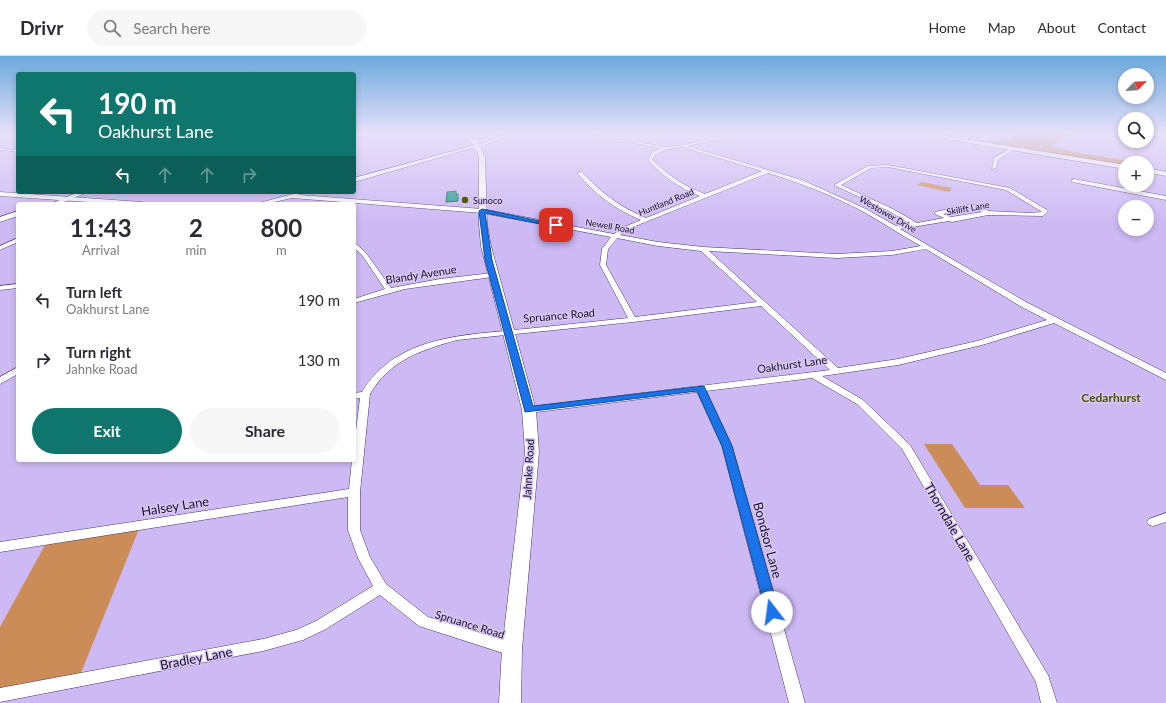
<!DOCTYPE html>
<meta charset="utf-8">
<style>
body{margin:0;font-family:Lato,sans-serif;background:#f7f7f7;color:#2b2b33;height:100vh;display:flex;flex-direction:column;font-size:15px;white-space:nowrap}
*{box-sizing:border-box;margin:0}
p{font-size:13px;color:#7c7c81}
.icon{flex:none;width:22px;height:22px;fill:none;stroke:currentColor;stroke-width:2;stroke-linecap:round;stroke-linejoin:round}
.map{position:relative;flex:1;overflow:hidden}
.panel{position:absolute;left:16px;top:146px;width:340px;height:260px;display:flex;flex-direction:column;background:#fff;border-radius:4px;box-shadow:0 2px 6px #0003}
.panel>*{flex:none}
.hud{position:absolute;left:16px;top:16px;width:340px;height:122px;border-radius:4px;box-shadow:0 2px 6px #0003;background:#0f766e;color:#fff;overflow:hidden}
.needle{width:26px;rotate:66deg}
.buttons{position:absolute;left:1118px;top:12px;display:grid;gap:8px}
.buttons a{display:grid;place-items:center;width:36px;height:36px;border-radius:50%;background:#fff;box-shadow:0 2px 6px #0003;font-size:20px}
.pin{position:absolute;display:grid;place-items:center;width:34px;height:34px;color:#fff;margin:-17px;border-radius:8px;box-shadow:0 2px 6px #0006}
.me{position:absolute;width:44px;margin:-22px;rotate:345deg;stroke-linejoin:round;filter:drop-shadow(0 0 3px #0008)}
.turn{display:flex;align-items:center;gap:14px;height:84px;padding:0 16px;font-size:18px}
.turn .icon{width:52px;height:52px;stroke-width:2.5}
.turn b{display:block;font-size:28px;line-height:34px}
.lanes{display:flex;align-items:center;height:38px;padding:0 16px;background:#0003;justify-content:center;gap:20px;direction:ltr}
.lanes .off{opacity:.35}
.eta{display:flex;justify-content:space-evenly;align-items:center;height:68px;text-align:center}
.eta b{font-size:24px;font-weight:700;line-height:28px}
.action{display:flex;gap:8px;margin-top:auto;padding:8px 16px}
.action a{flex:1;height:46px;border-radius:24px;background:#0f766e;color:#fff;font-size:16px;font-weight:700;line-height:46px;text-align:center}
.action a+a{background:#f7f7f7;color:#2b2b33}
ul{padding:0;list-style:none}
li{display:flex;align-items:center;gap:12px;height:60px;padding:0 16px}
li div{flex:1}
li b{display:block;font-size:15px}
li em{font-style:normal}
header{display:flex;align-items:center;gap:24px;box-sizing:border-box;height:56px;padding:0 20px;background:#fff;border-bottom:1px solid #e1e1e2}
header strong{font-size:19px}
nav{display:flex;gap:22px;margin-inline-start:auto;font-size:14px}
.search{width:280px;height:36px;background:#f7f7f7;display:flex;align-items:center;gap:10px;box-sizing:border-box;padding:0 14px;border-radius:22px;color:#7c7c81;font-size:15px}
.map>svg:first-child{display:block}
</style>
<header>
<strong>Drivr</strong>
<div class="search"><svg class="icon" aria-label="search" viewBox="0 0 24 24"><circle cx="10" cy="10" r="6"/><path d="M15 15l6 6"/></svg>Search here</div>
<nav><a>Home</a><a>Map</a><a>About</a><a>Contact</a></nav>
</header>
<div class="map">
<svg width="1166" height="647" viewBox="0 0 1166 647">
<rect width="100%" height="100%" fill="#cdb9f4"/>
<!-- green -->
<path fill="#cc8c57" d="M 922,126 L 952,132 L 949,136 L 917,129 Z
M 924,388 L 952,388 L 980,429 L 1008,429 L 1025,452 L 965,452 Z
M 139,473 L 81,617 L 0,633 L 0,571 L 45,489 Z"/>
<!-- forest -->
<path fill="#c2824c" d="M 1017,78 L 1072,78 L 1051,90 L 1079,97 L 1143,107 L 1125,107 L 1125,110 L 985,86 L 1007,84 Z"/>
<!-- building -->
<path fill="#249d8b" stroke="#1f6056" d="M 456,135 L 456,138 L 458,138 L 458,145 L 446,146 L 447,136 Z"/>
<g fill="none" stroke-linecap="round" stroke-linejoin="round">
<defs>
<path id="minor" d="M 16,78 L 0,81 L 0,79 Z
M 576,78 L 584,78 L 668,91 L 683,89 L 733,78 L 740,78 L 738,79 L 687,90 L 802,124 L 866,153 L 896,170 L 910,168 L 889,155 L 834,129 L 868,110 L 888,109 L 1010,132 L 1047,154 L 1048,155 L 1043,160 L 988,159 L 952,166 L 949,165 L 900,173 L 1026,246 L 1166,317 L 1166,324 L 1054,267 L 982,289 L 898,309 L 822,320 L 863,344 L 910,389 L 1048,619 L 1057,647 L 1041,647 L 1036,626 L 902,393 L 857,348 L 812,322 L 706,335 L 732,390 L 805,647 L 789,647 L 722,390 L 697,336 L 529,357 L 524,354 L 529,351 L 830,314 L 761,250 L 633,266 L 457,284 C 421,294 390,304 370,338 L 360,436 L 360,474 L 370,501 L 386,528 L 428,561 L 517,588 L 519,593 L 517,598 L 512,600 L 419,570 L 380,539 L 326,573 L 303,584 L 263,595 L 0,646 L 0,632 L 263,583 L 296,574 L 316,565 L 373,530 L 358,502 L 348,474 L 348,441 L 0,496 L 0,486 L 349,433 L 352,404 L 354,404 L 354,390 L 360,342 L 354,343 L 354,337 L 362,336 C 396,279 466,279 525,273 C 559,269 594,266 628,262 L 600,209 L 602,193 L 611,181 L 482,157 L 292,142 L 265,148 L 255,148 L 297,137 L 300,139 L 482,153 L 614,178 L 624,171 L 641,164 C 615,153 596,139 578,118 L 578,116 L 582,116 C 601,137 620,151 646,162 L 700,140 C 680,132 663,121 648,104 L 652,96 L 662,92 ZM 682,91 L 762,115 L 705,138 C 684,130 667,119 652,103 C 659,93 671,93 682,91 ZM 888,111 L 1006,134 L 1042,156 L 1029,157 L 989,155 L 972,148 L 935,156 L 935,158 L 944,162 L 917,167 L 893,153 L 841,129 L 871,112 ZM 768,117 C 800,127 832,139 862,155 C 882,166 901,179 921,190 L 892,195 L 837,198 L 703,191 L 658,186 L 620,179 L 628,173 ZM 971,152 L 982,156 L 951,161 L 943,158 ZM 617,182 L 658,190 L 701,195 L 757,246 L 635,261 L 606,209 L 608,193 ZM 926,193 L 1020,250 L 1047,264 L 977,285 L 898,303 L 838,312 L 709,195 L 837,202 L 892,199 Z
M 970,78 L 975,78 L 964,85 L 960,84 Z
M 475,89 L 479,90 L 354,126 L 354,122 Z
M 0,91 L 5,93 L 18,94 L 18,96 L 0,94 Z
M 1012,91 L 1016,92 L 998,104 L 996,112 L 992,113 L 994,102 Z
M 1074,123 L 1166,140 L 1166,144 L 1072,126 L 1072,124 Z
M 0,136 L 142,146 L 145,148 L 118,148 L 0,140 Z
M 18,182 L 18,186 L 0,194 L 0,190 Z
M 354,186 L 366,197 L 391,232 L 440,223 L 492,217 L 496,219 L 492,221 L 405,233 L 354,247 L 354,243 L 385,233 L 362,199 L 354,192 Z
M 18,228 L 18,232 L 0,234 L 0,230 Z
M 18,311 L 18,318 L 0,328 L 0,321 Z
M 1166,457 L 1166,466 L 1153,470 L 1149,469 L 1147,466 L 1149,463 Z"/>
<path id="tertiary" d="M 508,78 L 515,78 L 479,91 L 474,90 Z
M 925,78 L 934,78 L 1125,109 L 1125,113 L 927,80 Z
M 1147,112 L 1166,116 L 1166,120 L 1147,116 Z
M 79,136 L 88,136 L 59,148 L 50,148 Z
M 18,155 L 18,160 L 0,166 L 0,161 Z"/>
<path id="secondary" d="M 460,78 L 467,78 L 477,85 L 485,100 L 487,168 L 491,190 L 536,354 L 539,396 L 522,593 L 521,647 L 499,647 L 502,593 L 525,396 L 522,354 L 481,190 L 479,168 L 479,100 L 472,87 Z"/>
</defs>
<!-- minor casing -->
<use href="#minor" stroke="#4b386a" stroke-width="1"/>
<!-- tertiary casing -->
<use href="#tertiary" stroke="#4b386a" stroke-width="1"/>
<!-- secondary casing -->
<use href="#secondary" stroke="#4b386a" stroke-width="1"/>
<!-- minor -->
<use href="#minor" fill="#fff" fill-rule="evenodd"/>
<!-- tertiary -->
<use href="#tertiary" fill="#fff" fill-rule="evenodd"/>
<!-- secondary -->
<use href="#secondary" fill="#fff" fill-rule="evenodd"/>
</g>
<!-- sky -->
<linearGradient id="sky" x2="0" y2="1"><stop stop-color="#6aa9dc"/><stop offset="0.46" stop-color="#e8e0fa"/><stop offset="1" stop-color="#e8e0fa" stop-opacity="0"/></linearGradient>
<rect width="1166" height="168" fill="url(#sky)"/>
<!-- route -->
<path fill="#1a73e8" stroke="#114b97" d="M 482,153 L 559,169 L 556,171 L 485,157 L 492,204 L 533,350 L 704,330 L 732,390 L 779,556 L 777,560 L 772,562 L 768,560 L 766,556 L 722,390 L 697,335 L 525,356 L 485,204 L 479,155 Z"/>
<!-- markers -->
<circle fill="#4e5d00" stroke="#d8c8f8" stroke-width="1.5" cx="465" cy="144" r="4"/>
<g text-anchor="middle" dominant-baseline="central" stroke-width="3" stroke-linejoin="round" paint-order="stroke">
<!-- far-poi labels -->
<g font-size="9" fill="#181025" stroke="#d8c8f8" text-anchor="start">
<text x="473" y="144">Sunoco</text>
</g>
<!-- far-street labels -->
<g font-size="9" fill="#181025" stroke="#d8c8f8">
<text transform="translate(666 146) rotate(-22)">Huntland Road</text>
<text transform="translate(968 152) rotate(-10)">Skilift Lane</text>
<text transform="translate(888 158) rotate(30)">Westower Drive</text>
<text transform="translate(610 170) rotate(10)">Newell Road</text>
</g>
<!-- street labels -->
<g font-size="11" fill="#181025" stroke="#d8c8f8">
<text transform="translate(421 218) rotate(-9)">Blandy Avenue</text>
<text transform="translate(559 259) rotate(-5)">Spruance Road</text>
<text transform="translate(792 308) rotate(-8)">Oakhurst Lane</text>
<text transform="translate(528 413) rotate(-87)">Jahnke Road</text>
<text transform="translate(470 568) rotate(17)">Spruance Road</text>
</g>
<!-- neighbourhood labels -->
<g font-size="12" font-weight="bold" fill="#485601" stroke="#d8c8f8">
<text x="1111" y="341">Cedarhurst</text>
</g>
<!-- near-street labels -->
<g font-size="13" fill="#181025" stroke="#d8c8f8">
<text transform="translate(175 450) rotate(-9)">Halsey Lane</text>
<text transform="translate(950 466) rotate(60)">Thorndale Lane</text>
<text transform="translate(768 484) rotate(75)">Bondsor Lane</text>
<text transform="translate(196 602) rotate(-11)">Bradley Lane</text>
</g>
</g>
</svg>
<div class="buttons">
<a><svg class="needle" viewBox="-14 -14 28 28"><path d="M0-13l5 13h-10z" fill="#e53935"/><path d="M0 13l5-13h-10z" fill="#7c7c81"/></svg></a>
<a><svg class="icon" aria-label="search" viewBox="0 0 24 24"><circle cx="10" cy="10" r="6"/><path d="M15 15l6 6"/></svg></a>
<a>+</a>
<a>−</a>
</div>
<div class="pin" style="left:556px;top:169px;background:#d93025"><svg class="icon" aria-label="arrive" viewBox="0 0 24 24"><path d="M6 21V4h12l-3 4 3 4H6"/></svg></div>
<svg class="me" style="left:772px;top:556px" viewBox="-20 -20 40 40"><circle r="19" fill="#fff"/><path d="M0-13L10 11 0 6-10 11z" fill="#1a73e8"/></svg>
<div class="hud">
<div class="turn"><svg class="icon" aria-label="left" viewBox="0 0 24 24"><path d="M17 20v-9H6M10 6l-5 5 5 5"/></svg><div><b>190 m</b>Oakhurst Lane</div></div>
<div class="lanes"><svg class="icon" aria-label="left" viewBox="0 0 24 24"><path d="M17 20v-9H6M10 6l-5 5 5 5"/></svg><svg class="icon off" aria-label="ahead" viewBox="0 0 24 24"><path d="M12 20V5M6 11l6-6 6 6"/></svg><svg class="icon off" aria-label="ahead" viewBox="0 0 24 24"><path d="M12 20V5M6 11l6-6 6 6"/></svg><svg class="icon off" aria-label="right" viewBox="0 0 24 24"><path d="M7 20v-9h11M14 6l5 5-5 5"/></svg></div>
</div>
<section class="panel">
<div class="eta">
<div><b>11:43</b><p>Arrival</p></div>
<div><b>2</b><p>min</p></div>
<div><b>800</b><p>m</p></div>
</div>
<ul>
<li><svg class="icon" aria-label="left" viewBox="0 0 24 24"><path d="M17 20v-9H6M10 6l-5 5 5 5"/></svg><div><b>Turn left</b><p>Oakhurst Lane</p></div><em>190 m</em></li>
<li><svg class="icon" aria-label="right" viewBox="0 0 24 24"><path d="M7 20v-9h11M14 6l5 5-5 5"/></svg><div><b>Turn right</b><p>Jahnke Road</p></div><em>130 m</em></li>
</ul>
<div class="action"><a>Exit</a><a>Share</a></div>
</section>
</div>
